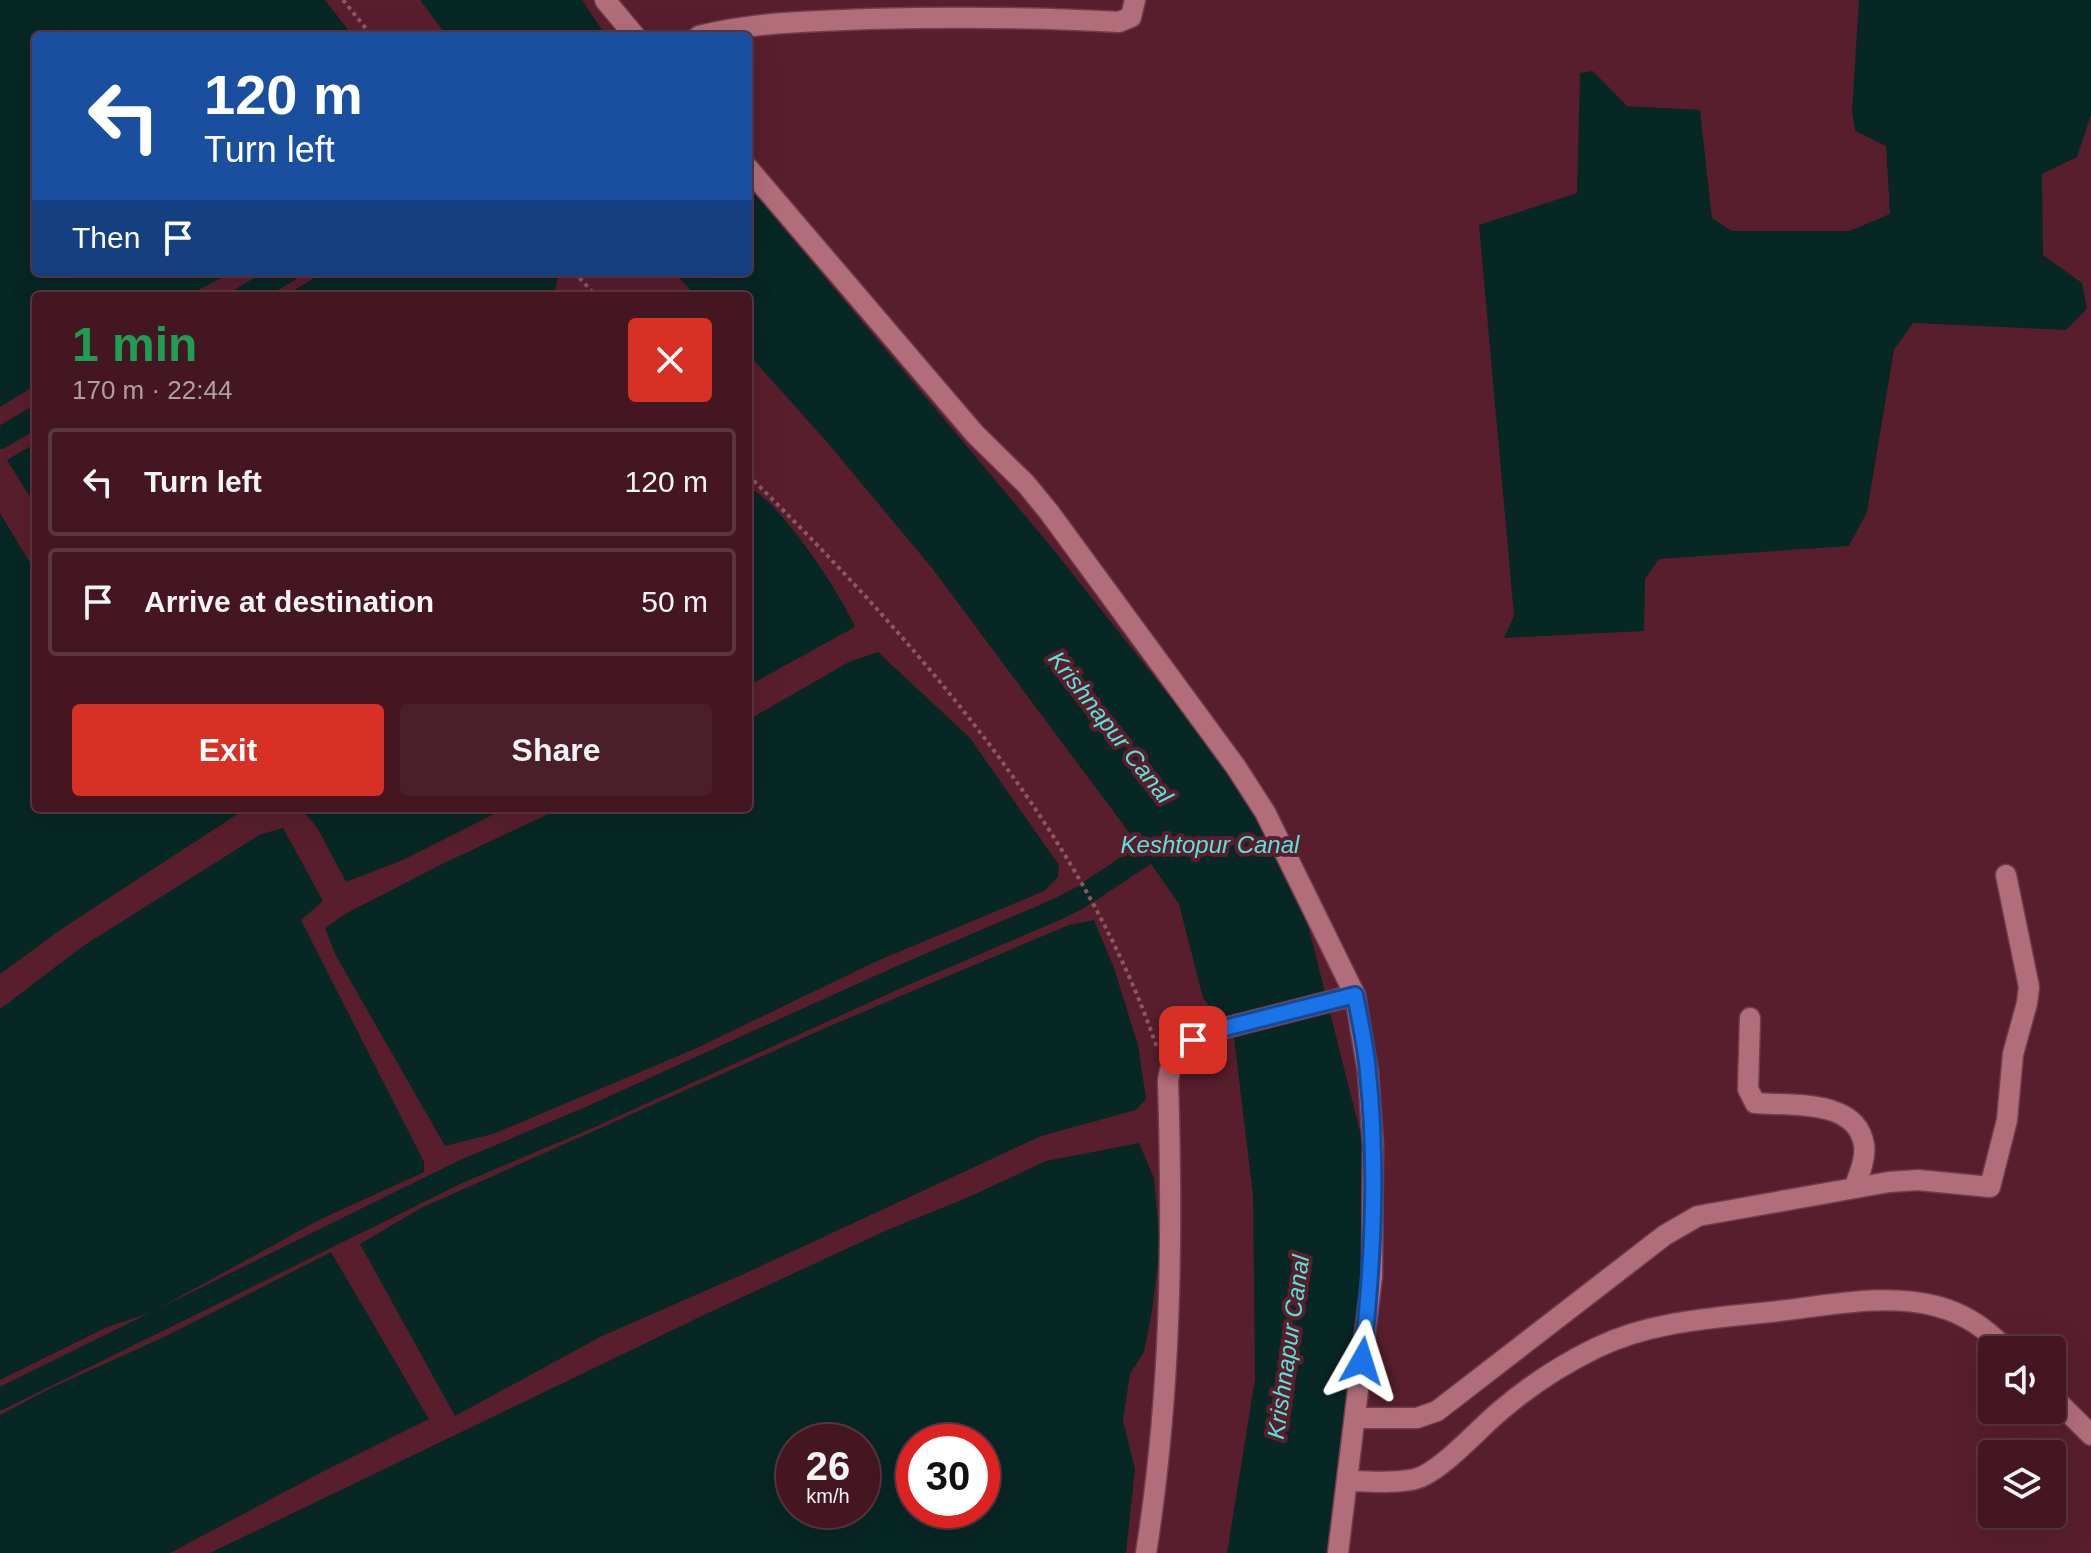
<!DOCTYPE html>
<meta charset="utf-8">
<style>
body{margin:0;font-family:Arial,sans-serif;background:#4a1f2a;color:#f1f3f6;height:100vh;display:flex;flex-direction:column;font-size:30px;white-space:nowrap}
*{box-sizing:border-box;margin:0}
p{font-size:26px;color:#af9fa5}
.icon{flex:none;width:44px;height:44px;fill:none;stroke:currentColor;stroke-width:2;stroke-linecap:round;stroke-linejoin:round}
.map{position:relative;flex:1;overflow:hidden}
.side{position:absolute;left:32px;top:292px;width:720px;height:520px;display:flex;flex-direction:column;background:#431622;border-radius:8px;box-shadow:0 8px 32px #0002,0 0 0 2px #5b3540}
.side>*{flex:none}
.hud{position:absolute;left:32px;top:32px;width:720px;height:244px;border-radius:8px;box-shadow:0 8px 32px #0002,0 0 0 2px #5b3540;background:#1a4fa0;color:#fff;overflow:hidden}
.controls{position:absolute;left:1978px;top:1336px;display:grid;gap:16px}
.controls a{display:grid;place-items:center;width:88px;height:88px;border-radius:8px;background:#431622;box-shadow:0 8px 32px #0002,0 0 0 2px #5b3540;font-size:40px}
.speed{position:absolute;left:776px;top:1424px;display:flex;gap:16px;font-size:40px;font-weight:700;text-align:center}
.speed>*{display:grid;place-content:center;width:104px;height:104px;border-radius:50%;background:#431622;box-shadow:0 8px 32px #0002,0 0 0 2px #5b3540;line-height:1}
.speed small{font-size:20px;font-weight:400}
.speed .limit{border:12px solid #d22;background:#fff;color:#111}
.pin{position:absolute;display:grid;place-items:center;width:68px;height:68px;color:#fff;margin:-34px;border-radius:16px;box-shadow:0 4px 12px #0006}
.me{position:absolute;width:88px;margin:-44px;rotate:6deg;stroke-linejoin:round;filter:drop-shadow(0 0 6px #0008)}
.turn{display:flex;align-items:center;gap:28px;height:168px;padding:0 40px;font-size:36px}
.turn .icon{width:104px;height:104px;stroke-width:2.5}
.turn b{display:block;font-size:56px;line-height:68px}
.then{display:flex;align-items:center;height:76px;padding:0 40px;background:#0003;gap:16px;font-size:30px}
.round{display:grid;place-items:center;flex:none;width:84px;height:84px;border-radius:8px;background:#4a1f2a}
.headline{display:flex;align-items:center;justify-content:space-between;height:136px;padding:0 40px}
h1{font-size:48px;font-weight:700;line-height:60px;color:#1e9e55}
.cta{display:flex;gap:16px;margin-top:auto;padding:16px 40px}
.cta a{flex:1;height:92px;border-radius:8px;background:#d93025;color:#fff;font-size:32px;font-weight:700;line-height:92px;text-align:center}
.cta a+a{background:#4a1f2a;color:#f1f3f6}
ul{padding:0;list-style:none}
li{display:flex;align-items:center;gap:24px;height:108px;margin:0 16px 12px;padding:0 24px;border:4px solid #5b3540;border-radius:8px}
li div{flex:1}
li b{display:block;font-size:30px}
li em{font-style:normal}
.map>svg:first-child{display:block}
</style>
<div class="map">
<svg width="2091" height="1553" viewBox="0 0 2091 1553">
<rect width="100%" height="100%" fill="#591e2d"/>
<!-- water -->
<path fill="#072724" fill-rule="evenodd" d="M 0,0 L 325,0 L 353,36 L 36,36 L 36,272 L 233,272 L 186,296 L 36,296 L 36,385 L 0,407 Z
M 420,0 L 582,0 L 606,36 L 447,36 Z
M 1859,0 L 2091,0 L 2091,115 L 2077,157 L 2042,174 L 2043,255 L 2082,283 L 2087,309 L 2066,330 L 1913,323 L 1894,350 L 1867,512 L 1849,546 L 1659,559 L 1645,579 L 1644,631 L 1504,638 L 1514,616 L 1479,225 L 1577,193 L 1580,73 L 1593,71 L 1627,106 L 1700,110 L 1712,218 L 1732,231 L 1849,231 L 1890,214 L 1886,146 L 1855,131 L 1852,111 Z
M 748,186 L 1049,544 L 1263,814 L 1307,921 L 1370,1171 L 1359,1357 L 1333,1553 L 1227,1553 L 1255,1379 L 1253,1195 L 1234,1038 L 1203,998 L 1179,904 L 1128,831 L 932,568 L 826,441 L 748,354 L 748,296 L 696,296 L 674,272 L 748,272 Z
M 324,272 L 554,272 L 558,276 L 555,290 L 550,296 L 285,296 Z
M 36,443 L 36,506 L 7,460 Z
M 748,487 C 780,501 841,594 855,627 L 748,686 Z
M 0,513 L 36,573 L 36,808 L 243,808 L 236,815 L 63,928 L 0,974 Z
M 878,652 L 970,738 L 1059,865 L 1058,877 L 1044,891 L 875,962 L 697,1048 L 493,1134 L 445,1146 L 335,954 L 325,928 L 345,914 L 444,863 L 561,808 L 748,808 L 748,720 L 849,662 Z
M 301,808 L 506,808 L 405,859 L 346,882 L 318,829 Z
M 283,828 L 323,901 L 301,920 L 424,1162 L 424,1172 L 321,1219 L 152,1312 L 105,1328 L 0,1380 L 0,1009 L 83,946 L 259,835 Z
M 1094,920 L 1114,968 L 1138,1045 L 1146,1099 L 1136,1110 L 1041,1136 L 746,1273 L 602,1336 L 455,1416 L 360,1244 L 421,1208 L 839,1022 L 1069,925 Z
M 1139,1143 L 1154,1178 L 1160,1247 L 1152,1311 L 1144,1352 L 1130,1374 L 1123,1420 L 1135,1469 L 1126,1553 L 210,1553 L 708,1313 L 887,1230 L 969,1197 L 1046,1161 ZM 794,1442 L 862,1442 L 862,1510 L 794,1510 ZM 914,1442 L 982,1442 L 982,1510 L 914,1510 Z
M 331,1252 L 429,1419 L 324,1471 L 170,1553 L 0,1553 L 0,1415 L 49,1389 L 166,1336 Z"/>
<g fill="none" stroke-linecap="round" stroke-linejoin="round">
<!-- canal -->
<path stroke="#072724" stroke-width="22" d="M 245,296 L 287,272
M 0,438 L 36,417
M 1090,891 L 1144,855
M 0,1399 L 460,1172 L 590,1117 L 899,977 L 1060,908 L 1081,897"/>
<defs>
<path id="minor" d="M 605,0 L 635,36
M 699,36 C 755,22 811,21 868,19 C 952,17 1036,17 1119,22 L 1131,17 L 1135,0
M 748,168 L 975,434 L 1026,484 L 1049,512 L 1236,767 L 1265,812 L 1355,995 L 1368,1072 L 1373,1145 L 1372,1276 L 1338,1553
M 1750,1018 L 1748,1089 L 1755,1103 C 1789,1106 1857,1098 1864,1145 C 1866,1159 1859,1175 1854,1188
M 2052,1396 L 2091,1435
M 1356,1418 L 1417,1418 L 1437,1411 L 1665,1235 L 1698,1216 L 1889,1182 L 1918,1180 L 1990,1187 L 2007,1120 L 2013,1054 L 2027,1003 L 2029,987 L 2006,875
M 1349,1481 C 1370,1481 1394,1484 1415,1479 C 1440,1473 1479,1428 1500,1411 C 1528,1387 1563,1364 1596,1348 C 1653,1320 1718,1318 1779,1311 C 1830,1305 1886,1293 1936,1306 C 1966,1314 1985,1328 2007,1350
M 1146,1553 C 1171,1396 1173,1239 1168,1081 C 1172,1051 1183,1045 1209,1032 L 1355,995"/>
</defs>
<!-- minor casing -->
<use href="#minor" stroke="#713d4d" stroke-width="23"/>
<!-- path -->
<path stroke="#8b5763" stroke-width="4" stroke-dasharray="4 4" stroke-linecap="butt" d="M 343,0 L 372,36
M 574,272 L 596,296
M 748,475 C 910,635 1083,829 1157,1048"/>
<!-- minor -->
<use href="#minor" stroke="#b16d7a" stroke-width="20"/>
</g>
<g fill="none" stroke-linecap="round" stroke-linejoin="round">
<defs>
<path id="route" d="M 1193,1040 L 1209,1032 L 1355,995 C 1360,1021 1366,1047 1368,1073 C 1378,1169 1373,1266 1362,1361"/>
</defs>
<!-- route casing -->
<use href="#route" stroke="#114b97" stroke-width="20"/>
<!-- route -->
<use href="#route" stroke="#1a73e8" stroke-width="14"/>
</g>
<g text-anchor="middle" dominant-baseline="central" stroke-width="8" stroke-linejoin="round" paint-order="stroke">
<!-- water labels -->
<g font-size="24" font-style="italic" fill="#57e4d9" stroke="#591e2d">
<text transform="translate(1111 727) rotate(52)">Krishnapur Canal</text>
<text x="1210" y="844">Keshtopur Canal</text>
<text transform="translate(1288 1347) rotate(-82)">Krishnapur Canal</text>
</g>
</g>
</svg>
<div class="controls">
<a><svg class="icon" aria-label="sound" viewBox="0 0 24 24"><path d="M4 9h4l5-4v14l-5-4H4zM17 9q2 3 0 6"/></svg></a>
<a><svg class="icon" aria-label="layers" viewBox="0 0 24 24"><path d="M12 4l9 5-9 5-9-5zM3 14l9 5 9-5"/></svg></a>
</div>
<div class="speed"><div>26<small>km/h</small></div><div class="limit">30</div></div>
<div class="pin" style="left:1193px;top:1040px;background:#d93025"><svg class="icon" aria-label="arrive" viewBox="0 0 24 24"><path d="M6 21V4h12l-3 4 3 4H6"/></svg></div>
<svg class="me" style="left:1362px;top:1361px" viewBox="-20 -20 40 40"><path d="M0-17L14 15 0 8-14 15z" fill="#1a73e8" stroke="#fff" stroke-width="4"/></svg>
<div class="hud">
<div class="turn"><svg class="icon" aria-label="left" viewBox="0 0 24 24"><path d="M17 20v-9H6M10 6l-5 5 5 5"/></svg><div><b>120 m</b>Turn left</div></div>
<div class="then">Then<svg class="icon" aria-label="arrive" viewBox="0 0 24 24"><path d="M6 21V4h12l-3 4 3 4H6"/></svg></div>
</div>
<section class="side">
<div class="headline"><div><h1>1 min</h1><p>170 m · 22:44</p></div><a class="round" style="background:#d93025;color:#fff"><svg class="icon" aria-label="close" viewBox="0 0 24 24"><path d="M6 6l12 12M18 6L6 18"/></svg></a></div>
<ul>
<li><svg class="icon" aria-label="left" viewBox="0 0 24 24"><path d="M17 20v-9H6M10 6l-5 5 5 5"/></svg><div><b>Turn left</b></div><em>120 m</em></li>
<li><svg class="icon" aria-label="arrive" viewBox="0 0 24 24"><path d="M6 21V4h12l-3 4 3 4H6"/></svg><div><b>Arrive at destination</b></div><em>50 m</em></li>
</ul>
<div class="cta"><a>Exit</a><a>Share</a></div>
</section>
</div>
